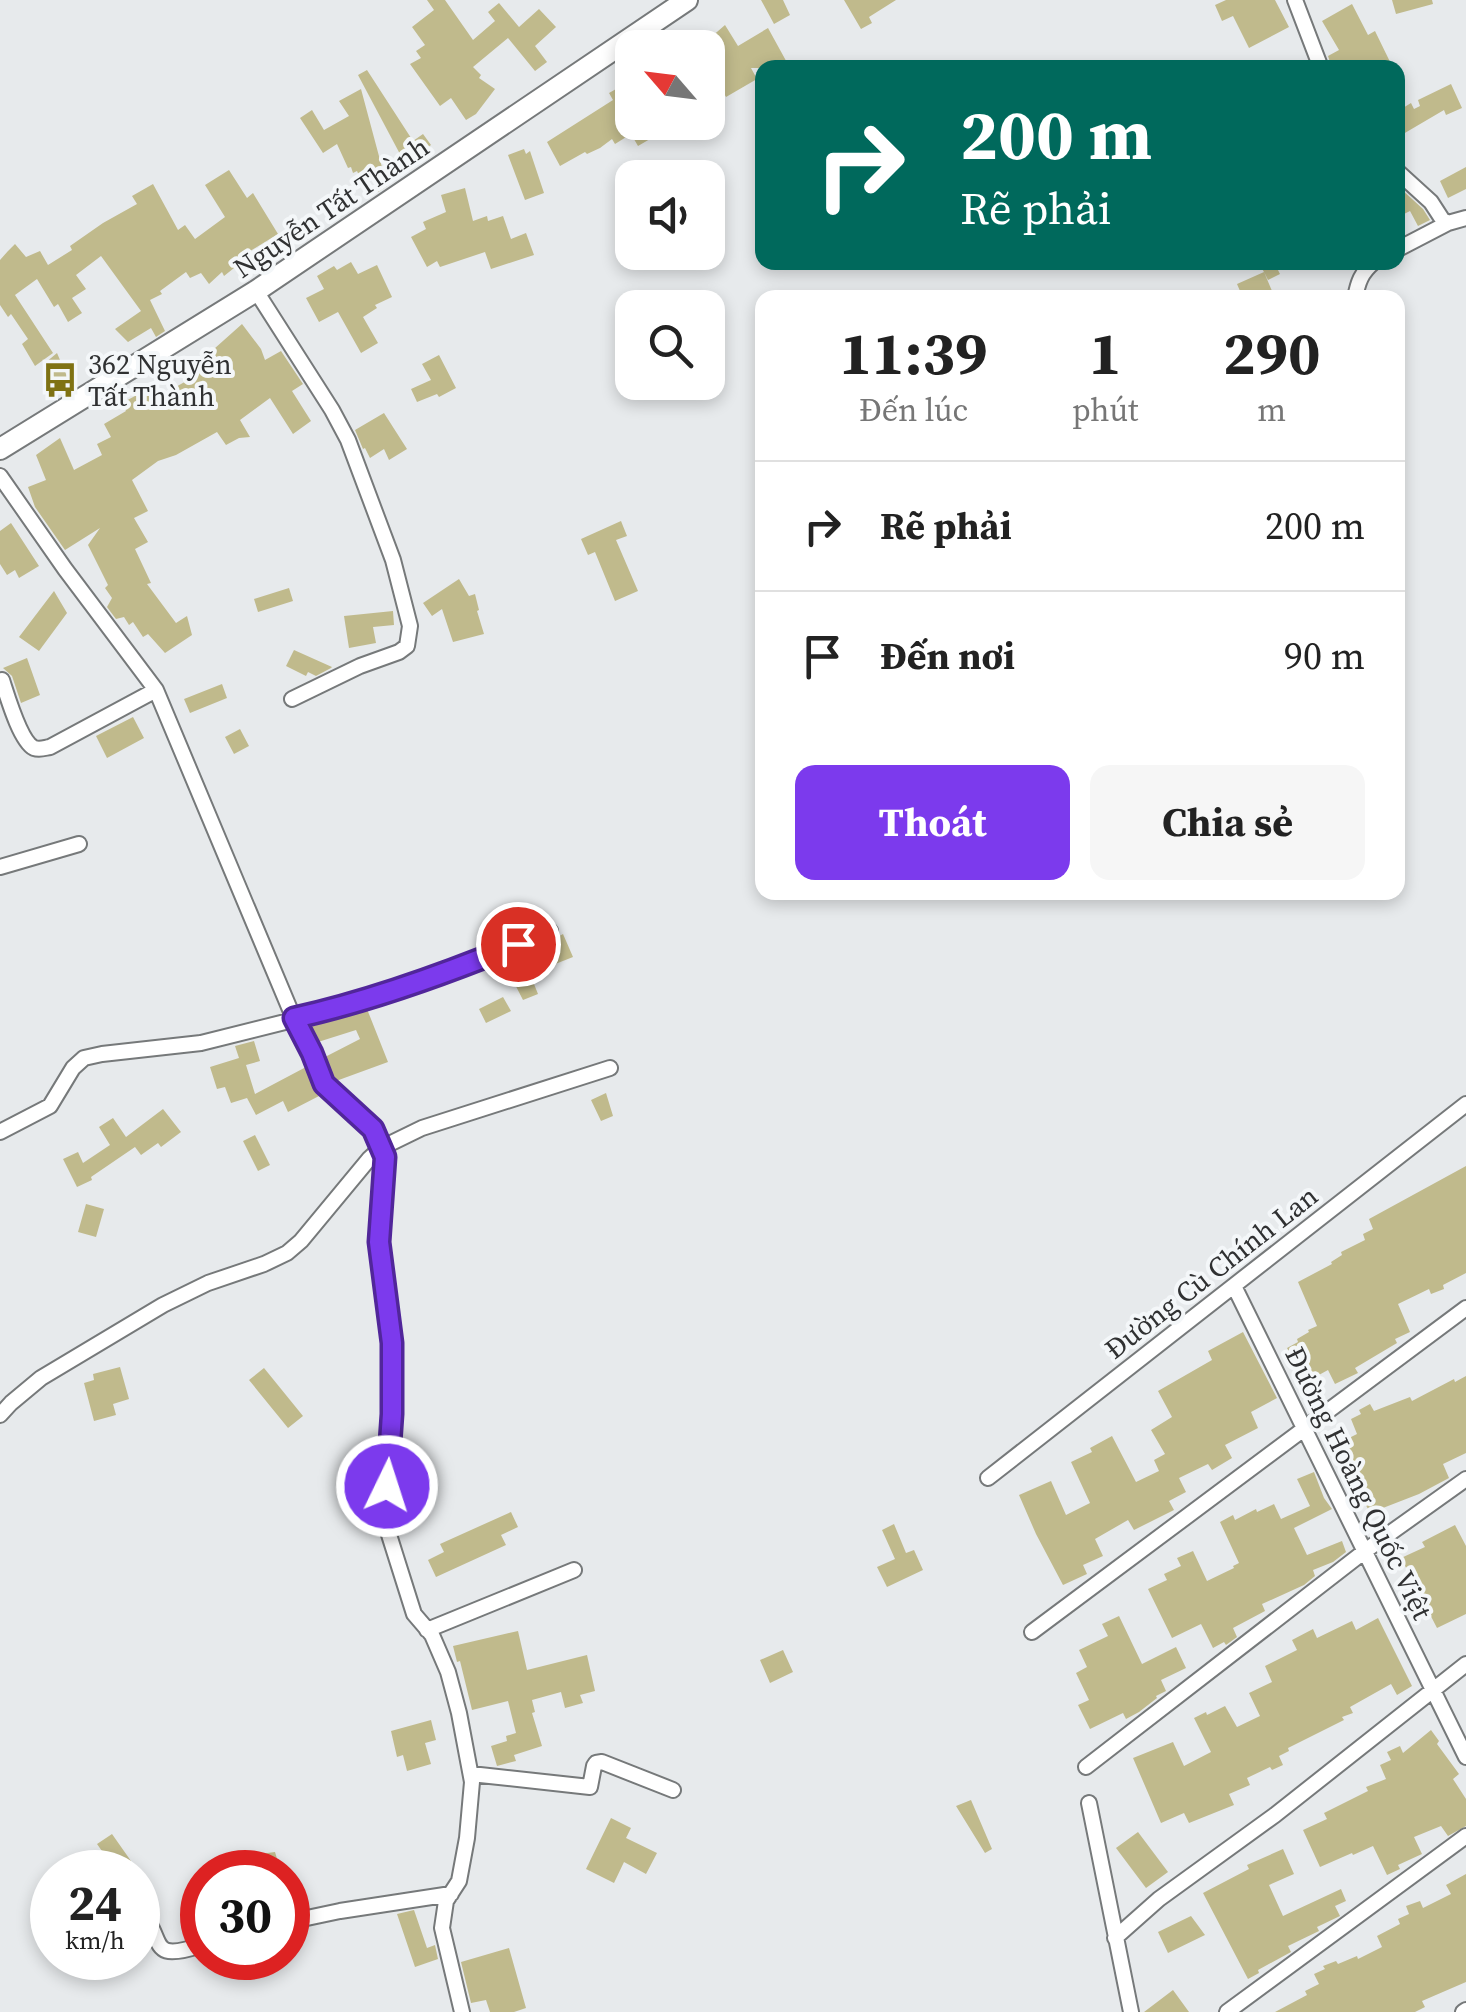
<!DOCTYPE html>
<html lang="vi">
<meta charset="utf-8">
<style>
body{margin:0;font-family:"Source Serif 4",serif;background:#f6f6f6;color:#222;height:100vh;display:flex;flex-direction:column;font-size:38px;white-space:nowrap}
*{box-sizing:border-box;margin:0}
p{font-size:32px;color:#767676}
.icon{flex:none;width:55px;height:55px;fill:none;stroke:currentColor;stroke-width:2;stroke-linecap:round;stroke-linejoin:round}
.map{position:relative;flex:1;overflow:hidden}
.details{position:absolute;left:755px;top:290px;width:650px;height:610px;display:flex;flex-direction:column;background:#fff;border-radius:20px;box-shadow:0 5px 15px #0003}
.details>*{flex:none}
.guide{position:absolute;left:755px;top:60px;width:650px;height:210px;border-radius:20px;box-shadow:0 5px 15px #0003;background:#00695c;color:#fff;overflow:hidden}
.needle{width:65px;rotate:298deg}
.controls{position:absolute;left:615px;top:30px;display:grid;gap:20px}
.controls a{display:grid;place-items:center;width:110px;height:110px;border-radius:20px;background:#fff;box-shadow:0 5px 15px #0003;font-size:50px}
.speed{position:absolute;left:30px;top:1850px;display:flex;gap:20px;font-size:50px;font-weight:700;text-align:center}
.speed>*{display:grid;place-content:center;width:130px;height:130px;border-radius:50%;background:#fff;box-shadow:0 5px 15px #0003;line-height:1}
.speed small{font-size:25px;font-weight:400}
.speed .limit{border:15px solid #d22;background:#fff;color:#111}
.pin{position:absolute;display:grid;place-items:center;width:85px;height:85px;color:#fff;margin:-42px;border:5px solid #fff;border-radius:50%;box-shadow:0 2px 10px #0007}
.me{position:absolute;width:110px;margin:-55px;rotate:4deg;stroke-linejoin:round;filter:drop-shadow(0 0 8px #0008)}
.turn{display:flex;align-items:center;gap:35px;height:210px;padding:0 40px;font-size:45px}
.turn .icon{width:130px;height:130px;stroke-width:2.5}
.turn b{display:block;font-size:70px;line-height:85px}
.eta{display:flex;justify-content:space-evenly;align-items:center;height:170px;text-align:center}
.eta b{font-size:60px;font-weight:700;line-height:70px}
.primary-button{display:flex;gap:20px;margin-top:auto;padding:20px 40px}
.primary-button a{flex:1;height:115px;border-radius:20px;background:#7c3aed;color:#fff;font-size:40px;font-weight:700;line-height:115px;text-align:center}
.primary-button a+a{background:#f6f6f6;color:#222}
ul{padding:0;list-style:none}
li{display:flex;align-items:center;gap:30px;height:130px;padding:0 40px;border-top:2px solid #e0e0e0}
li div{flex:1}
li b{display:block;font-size:38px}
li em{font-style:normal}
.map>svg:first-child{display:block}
</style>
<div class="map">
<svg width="1466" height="2012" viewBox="0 0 1466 2012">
<rect width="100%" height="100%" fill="#e7eaec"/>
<!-- building -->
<path fill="#c0ba8c" d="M 427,0 L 445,0 L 473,40 L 495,21 L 488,12 L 499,3 L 519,27 L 539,9 L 556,27 L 535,46 L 547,62 L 535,71 L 508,38 L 473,67 L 481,75 L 479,78 L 495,89 L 476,114 L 466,120 L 451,98 L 440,106 L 410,64 L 421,58 L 416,51 L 425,45 L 412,27 L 434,10 Z
M 761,0 L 783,0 L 790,15 L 774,24 Z
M 844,0 L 896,0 L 869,17 L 872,23 L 861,29 Z
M 1226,0 L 1275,0 L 1289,27 L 1249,48 L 1233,16 L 1222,21 L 1215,5 Z
M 1392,0 L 1432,0 L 1433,4 L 1396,14 Z
M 1352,4 L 1368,35 L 1375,31 L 1393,68 L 1332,68 L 1328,56 L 1339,50 L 1322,21 Z
M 725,25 L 738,46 L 768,28 L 790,68 L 751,68 L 757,79 L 726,97 L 708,65 L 707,48 L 714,44 L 710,38 Z
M 367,70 L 413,141 L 423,134 L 431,145 L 415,156 L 419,164 L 409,171 L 358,75 Z
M 632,80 L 632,122 L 692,122 L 665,138 L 662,132 L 638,146 L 631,134 L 615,144 L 612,139 L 600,148 L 587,154 L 585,152 L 560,166 L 547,142 L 613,100 L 609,93 Z
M 1451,84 L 1462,108 L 1446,115 L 1444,110 L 1398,137 L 1398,111 L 1411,103 L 1414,109 L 1420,106 L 1418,100 Z
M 361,89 L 387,186 L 378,192 L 371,176 L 361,180 L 357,171 L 353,173 L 351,167 L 348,168 L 337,144 L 323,153 L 300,118 L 312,110 L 324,130 L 349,116 L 339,101 Z
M 524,149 L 526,154 L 530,151 L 544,193 L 525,200 L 508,155 Z
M 1466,167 L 1466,189 L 1448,198 L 1440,181 Z
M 229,170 L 247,198 L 253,193 L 278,234 L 237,259 L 239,264 L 224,276 L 222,272 L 209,284 L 201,273 L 190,278 L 186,272 L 160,291 L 162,294 L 150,300 L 165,331 L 156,337 L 151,328 L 128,342 L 115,329 L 141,311 L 101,256 L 76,275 L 86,289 L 72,298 L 82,313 L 68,322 L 58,304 L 54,307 L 37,279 L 15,295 L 53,353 L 35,366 L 22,344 L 28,339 L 11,314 L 8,317 L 0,305 L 0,260 L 8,251 L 15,244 L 26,257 L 40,251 L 48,265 L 72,250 L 70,246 L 103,223 L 137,204 L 132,196 L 153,184 L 178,230 L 185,225 L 195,239 L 225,217 L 205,185 Z
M 465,188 L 473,221 L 487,216 L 488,221 L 503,216 L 511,239 L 526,233 L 534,255 L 491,269 L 485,252 L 440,267 L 437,261 L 427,267 L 411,237 L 426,229 L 423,222 L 446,212 L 441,195 Z
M 1400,188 L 1423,209 L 1430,220 L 1418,226 L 1410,211 L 1398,217 L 1398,189 Z
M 351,262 L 358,274 L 377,265 L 392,297 L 375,305 L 377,308 L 363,317 L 378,343 L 361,353 L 338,312 L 319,322 L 306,298 L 324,289 L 317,276 L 334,266 L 337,270 Z
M 1269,262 L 1274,262 L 1280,274 L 1268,280 L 1264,272 L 1275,298 L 1243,298 L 1237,284 L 1264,272 L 1261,267 Z
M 242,324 L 261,349 L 265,360 L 281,351 L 303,384 L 292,391 L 311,421 L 293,434 L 270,398 L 240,420 L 250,437 L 239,438 L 226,445 L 217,432 L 176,455 L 158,461 L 132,480 L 148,511 L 134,518 L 148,542 L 135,549 L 151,583 L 147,584 L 176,623 L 187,616 L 192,635 L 165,653 L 148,634 L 143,637 L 133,622 L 129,625 L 124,617 L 116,619 L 107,607 L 112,598 L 105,588 L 108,585 L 88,545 L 100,528 L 65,550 L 35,507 L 28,487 L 46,480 L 36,455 L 60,438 L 74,470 L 102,455 L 97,444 L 111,437 L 104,424 L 126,411 L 122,403 L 148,389 L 153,400 L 195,376 L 191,370 L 207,360 L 205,357 Z
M 57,353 L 72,388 L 64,393 L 45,363 Z
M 439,355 L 456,388 L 439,397 L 437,394 L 417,402 L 411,389 L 431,380 L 422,364 Z
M 384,413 L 407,449 L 389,460 L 384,449 L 370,458 L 365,448 L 363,449 L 355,430 Z
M 621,521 L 627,536 L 616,540 L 638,591 L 615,601 L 595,552 L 588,555 L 581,539 Z
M 11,523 L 39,566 L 19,578 L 15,570 L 7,575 L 0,564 L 0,531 Z
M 459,579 L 469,596 L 475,594 L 479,610 L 477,611 L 484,634 L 453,642 L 442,609 L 432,616 L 423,603 Z
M 289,588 L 293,601 L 258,612 L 254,599 Z
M 54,591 L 67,613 L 39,651 L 19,637 Z
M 393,611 L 394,625 L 373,627 L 376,643 L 349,648 L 344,616 Z
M 294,650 L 332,667 L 331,668 L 316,676 L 308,672 L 306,676 L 286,666 Z
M 27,658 L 40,695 L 21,703 L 12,676 L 3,668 Z
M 222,684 L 227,698 L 190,713 L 184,699 Z
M 133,717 L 144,738 L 107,758 L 96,736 Z
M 240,729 L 249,746 L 234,754 L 225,737 Z
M 563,934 L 573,957 L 530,974 L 538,994 L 523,1000 L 505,965 L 547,949 L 545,944 Z
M 503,997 L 511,1011 L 486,1023 L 479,1009 Z
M 367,1009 L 388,1062 L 336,1081 L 325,1057 L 360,1039 L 356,1030 L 318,1042 L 310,1027 Z
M 254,1041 L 260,1061 L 246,1065 L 255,1094 L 306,1067 L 314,1089 L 321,1095 L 288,1112 L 283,1101 L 256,1115 L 247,1098 L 231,1103 L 225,1087 L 217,1089 L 210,1067 L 239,1058 L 235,1046 Z
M 606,1093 L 613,1116 L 601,1121 L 591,1100 Z
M 163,1109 L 181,1132 L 161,1147 L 158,1143 L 141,1155 L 135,1147 L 91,1177 L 92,1180 L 77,1187 L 63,1159 L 78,1152 L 83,1163 L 110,1145 L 99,1127 L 113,1118 L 126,1137 Z
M 255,1135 L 270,1165 L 258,1171 L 243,1141 Z
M 1466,1166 L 1466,1273 L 1443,1285 L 1444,1289 L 1431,1294 L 1429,1289 L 1398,1304 L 1410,1332 L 1395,1339 L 1397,1343 L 1355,1368 L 1358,1373 L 1335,1384 L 1328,1370 L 1306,1382 L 1287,1348 L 1298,1342 L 1297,1339 L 1309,1332 L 1308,1330 L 1317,1326 L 1298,1282 L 1332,1264 L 1331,1262 L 1342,1255 L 1341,1252 L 1365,1240 L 1363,1234 L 1373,1229 L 1369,1219 Z
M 86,1204 L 104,1209 L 96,1237 L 78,1232 Z
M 1243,1332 L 1277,1398 L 1251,1412 L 1258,1428 L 1225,1445 L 1232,1458 L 1212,1470 L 1208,1464 L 1179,1478 L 1186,1492 L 1169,1501 L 1174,1510 L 1134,1530 L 1128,1520 L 1095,1539 L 1103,1556 L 1083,1565 L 1087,1574 L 1063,1585 L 1036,1534 L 1019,1495 L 1051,1481 L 1066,1515 L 1090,1503 L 1071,1462 L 1092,1452 L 1090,1448 L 1112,1436 L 1136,1482 L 1159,1471 L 1154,1460 L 1165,1454 L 1151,1430 L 1172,1417 L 1158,1391 L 1212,1360 L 1208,1351 Z
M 120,1367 L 129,1399 L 113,1404 L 116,1415 L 94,1421 L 84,1383 L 94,1380 L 93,1374 Z
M 264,1368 L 303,1416 L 288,1428 L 249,1380 Z
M 1466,1376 L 1466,1453 L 1443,1464 L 1449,1478 L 1419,1494 L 1370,1513 L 1336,1447 L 1344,1442 L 1343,1441 L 1357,1434 L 1351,1419 L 1361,1414 L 1359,1410 L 1370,1404 L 1374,1411 L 1410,1397 L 1412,1401 L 1454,1379 L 1455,1382 Z
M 1314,1472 L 1324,1498 L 1332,1509 L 1294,1528 L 1307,1555 L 1342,1541 L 1346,1552 L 1333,1562 L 1313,1570 L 1315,1576 L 1304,1585 L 1262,1604 L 1265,1611 L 1233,1628 L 1237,1637 L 1226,1645 L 1224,1642 L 1213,1648 L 1201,1624 L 1172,1638 L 1148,1589 L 1167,1580 L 1164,1574 L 1181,1566 L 1177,1558 L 1193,1551 L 1207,1581 L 1234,1568 L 1233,1566 L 1239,1563 L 1220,1522 L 1233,1515 L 1235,1520 L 1256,1509 L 1257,1512 L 1274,1504 L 1281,1519 L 1310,1506 L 1297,1479 Z
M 511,1512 L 518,1527 L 501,1535 L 506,1545 L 436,1577 L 428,1560 L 444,1552 L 440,1544 Z
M 894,1524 L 906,1553 L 914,1550 L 923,1570 L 887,1587 L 877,1567 L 895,1559 L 882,1530 Z
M 1455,1525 L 1466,1546 L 1466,1614 L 1437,1628 L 1401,1558 L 1425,1547 L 1422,1542 Z
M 1119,1616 L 1142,1664 L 1176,1647 L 1186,1668 L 1161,1680 L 1166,1691 L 1156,1696 L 1157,1698 L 1139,1712 L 1126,1719 L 1123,1713 L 1090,1729 L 1078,1705 L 1089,1700 L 1076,1673 L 1087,1667 L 1079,1650 L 1108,1636 L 1102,1624 Z
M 1378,1618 L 1412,1686 L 1397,1695 L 1391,1684 L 1350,1707 L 1353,1713 L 1342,1717 L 1344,1720 L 1288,1748 L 1289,1751 L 1279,1756 L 1283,1765 L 1272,1770 L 1270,1767 L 1247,1778 L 1250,1785 L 1229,1794 L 1234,1805 L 1189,1823 L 1184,1813 L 1161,1823 L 1133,1758 L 1173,1742 L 1184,1766 L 1211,1752 L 1194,1718 L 1206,1712 L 1207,1715 L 1225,1706 L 1237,1727 L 1260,1716 L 1249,1693 L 1272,1682 L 1265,1666 L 1297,1650 L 1292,1640 L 1313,1629 L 1317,1638 L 1352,1621 L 1356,1630 Z
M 518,1631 L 527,1670 L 587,1655 L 595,1691 L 580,1695 L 583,1703 L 565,1708 L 561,1692 L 532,1700 L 535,1712 L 532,1713 L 542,1746 L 514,1755 L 516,1761 L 497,1766 L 491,1746 L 507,1741 L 506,1736 L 516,1733 L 508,1701 L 472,1710 L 460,1661 L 457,1662 L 453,1646 Z
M 783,1650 L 793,1672 L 770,1683 L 760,1660 Z
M 431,1720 L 436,1740 L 425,1743 L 431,1764 L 407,1771 L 403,1755 L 397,1757 L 391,1731 Z
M 1431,1730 L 1439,1741 L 1437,1744 L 1459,1774 L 1453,1779 L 1466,1799 L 1466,1826 L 1448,1836 L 1441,1826 L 1414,1837 L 1422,1854 L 1398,1865 L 1400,1869 L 1387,1875 L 1373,1846 L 1353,1855 L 1352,1853 L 1320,1867 L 1303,1830 L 1327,1819 L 1324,1813 L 1368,1791 L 1366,1787 L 1386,1779 L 1380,1765 L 1391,1760 L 1387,1752 L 1400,1746 L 1403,1753 Z
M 971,1800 L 992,1849 L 985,1853 L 956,1806 Z
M 611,1818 L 631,1828 L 626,1838 L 657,1853 L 646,1874 L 624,1862 L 614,1883 L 586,1869 Z
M 1138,1832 L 1168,1872 L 1146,1888 L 1116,1848 Z
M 112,1834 L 131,1861 L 116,1871 L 97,1844 Z
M 1283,1849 L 1294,1874 L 1269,1885 L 1283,1916 L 1341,1889 L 1346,1901 L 1335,1906 L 1340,1916 L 1317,1927 L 1319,1931 L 1288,1946 L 1291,1952 L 1258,1970 L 1259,1973 L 1248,1979 L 1203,1893 L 1249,1869 L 1247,1865 Z
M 275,1852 L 281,1872 L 262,1872 L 260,1854 Z
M 1466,1874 L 1466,1982 L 1422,2001 L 1425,2007 L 1415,2012 L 1275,2012 L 1307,1995 L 1305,1991 L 1319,1984 L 1314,1974 L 1325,1969 L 1323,1966 L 1336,1961 L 1338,1964 L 1357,1956 L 1358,1959 L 1382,1947 L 1377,1936 L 1400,1924 L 1398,1919 L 1409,1914 L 1406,1906 L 1420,1901 L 1423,1908 L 1451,1894 L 1446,1885 Z
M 414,1910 L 427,1948 L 435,1945 L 438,1959 L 415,1967 L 397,1914 Z
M 1191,1916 L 1205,1935 L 1168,1953 L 1158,1932 Z
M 509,1948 L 526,2008 L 514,2012 L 490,2012 L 486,2000 L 471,2003 L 461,1962 Z
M 1173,1990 L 1189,2012 L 1144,2012 Z"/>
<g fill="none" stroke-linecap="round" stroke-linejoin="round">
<defs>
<path id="minor" d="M 1295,0 L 1321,68
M 1398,172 L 1431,202 L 1442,219 L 1448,223 L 1466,218
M 1398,249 L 1448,223
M 256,291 L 332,410 L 348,440 L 393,560 L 410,626 L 407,646 L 399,652 L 360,666 L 292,699
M 1355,298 C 1358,282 1361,273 1374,262
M 0,476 L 65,569 L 156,690 L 294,1019 L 312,1053 L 324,1084 L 373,1129 L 385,1157 L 379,1242 L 392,1343 L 392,1415 L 385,1522 L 414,1614 L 432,1635 L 448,1672 L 459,1713 L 472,1782 L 467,1838 L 459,1881 L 446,1901 L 442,1928 L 462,2012
M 2,680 C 7,695 20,741 34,748 C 40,750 44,748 50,747 L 156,690
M 0,867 L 79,844
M 0,1132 L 50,1106 L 73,1068 L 84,1058 L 102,1054 L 201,1043 L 329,1011 L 364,998 L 419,984 L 550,931
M 1234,1286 L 1466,1757
M 0,1415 L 11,1403 L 41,1378 L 163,1305 L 208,1283 L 264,1264 L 287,1253 L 301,1241 L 369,1159 L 381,1148 L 422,1128 L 610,1068
M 988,1478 L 1466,1104
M 427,1630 L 574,1570
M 1032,1632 L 1466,1308
M 1086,1767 L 1365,1551 L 1466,1479
M 471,1774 L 590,1787 L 594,1766 L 596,1763 L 602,1762 L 673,1790
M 1089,1803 L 1131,2012
M 138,1909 C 168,1938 144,1964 202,1945
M 288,1922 L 340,1911 L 451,1894
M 1115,1938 L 1159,1899 L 1275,1815 L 1466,1664
M 1227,2012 L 1466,1836
M 1463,2012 L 1466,2010"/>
<path id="secondary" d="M 0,449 L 256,291 L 687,0"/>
</defs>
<!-- minor casing -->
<use href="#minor" stroke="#76797a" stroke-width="18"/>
<!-- secondary casing -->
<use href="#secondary" stroke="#76797a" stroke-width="24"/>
<!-- minor -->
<use href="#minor" stroke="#fff" stroke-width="14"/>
<!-- secondary -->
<use href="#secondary" stroke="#fff" stroke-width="20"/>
</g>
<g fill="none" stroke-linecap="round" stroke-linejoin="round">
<defs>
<path id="route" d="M 387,1486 L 392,1414 L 392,1343 L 379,1242 L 385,1157 L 373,1129 L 324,1084 L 312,1053 L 294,1018 C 371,1001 445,974 518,944"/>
</defs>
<!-- route casing -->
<use href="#route" stroke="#51269a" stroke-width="25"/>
<!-- route -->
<use href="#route" stroke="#7c3aed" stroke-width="18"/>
</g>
<!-- icons -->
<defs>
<symbol id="bus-bare" viewBox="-9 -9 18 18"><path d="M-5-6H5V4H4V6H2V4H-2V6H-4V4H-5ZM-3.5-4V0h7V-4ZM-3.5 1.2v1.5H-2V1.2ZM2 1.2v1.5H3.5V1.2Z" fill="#7f7213" stroke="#f4f7f9" stroke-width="2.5" paint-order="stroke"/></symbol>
</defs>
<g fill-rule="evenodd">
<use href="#bus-bare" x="35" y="355" width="50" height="50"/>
</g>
<g text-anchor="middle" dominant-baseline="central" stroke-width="8" stroke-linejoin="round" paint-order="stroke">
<!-- street labels -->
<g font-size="28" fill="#303132" stroke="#f4f7f9">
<text transform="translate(331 207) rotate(-34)">Nguyễn Tất Thành</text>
<text transform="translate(1211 1272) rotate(-38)">Đường Cù Chính Lan</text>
<text transform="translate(1359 1483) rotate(64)">Đường Hoàng Quốc Việt</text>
</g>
<!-- poi labels -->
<g font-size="28" fill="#303132" stroke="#f4f7f9" text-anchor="start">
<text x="88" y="364">362 Nguyễn<tspan x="88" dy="32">Tất Thành</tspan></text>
</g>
</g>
</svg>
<div class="controls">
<a><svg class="needle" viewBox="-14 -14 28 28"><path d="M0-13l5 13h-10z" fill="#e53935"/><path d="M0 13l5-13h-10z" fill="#767676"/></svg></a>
<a><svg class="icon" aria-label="sound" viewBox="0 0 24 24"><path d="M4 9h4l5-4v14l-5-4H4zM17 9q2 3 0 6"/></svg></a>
<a><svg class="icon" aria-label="search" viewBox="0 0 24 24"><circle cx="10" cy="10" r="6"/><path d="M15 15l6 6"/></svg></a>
</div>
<div class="speed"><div>24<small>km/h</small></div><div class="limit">30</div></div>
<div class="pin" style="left:518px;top:944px;background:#d93025"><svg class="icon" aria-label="arrive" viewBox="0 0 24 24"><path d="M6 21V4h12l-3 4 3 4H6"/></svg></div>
<svg class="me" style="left:387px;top:1486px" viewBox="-20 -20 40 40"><circle r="17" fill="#7c3aed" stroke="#fff" stroke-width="3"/><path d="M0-11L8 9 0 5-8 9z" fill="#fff"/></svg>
<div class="guide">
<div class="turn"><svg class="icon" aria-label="right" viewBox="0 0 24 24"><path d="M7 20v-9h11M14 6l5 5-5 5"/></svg><div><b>200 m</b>Rẽ phải</div></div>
</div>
<section class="details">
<div class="eta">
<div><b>11:39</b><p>Đến lúc</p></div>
<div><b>1</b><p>phút</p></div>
<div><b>290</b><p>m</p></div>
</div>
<ul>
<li><svg class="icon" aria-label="right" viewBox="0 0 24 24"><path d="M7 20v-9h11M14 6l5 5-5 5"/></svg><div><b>Rẽ phải</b></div><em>200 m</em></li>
<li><svg class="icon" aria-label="arrive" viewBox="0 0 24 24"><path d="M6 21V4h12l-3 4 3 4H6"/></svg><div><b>Đến nơi</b></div><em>90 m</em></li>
</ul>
<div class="primary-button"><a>Thoát</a><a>Chia sẻ</a></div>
</section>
</div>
